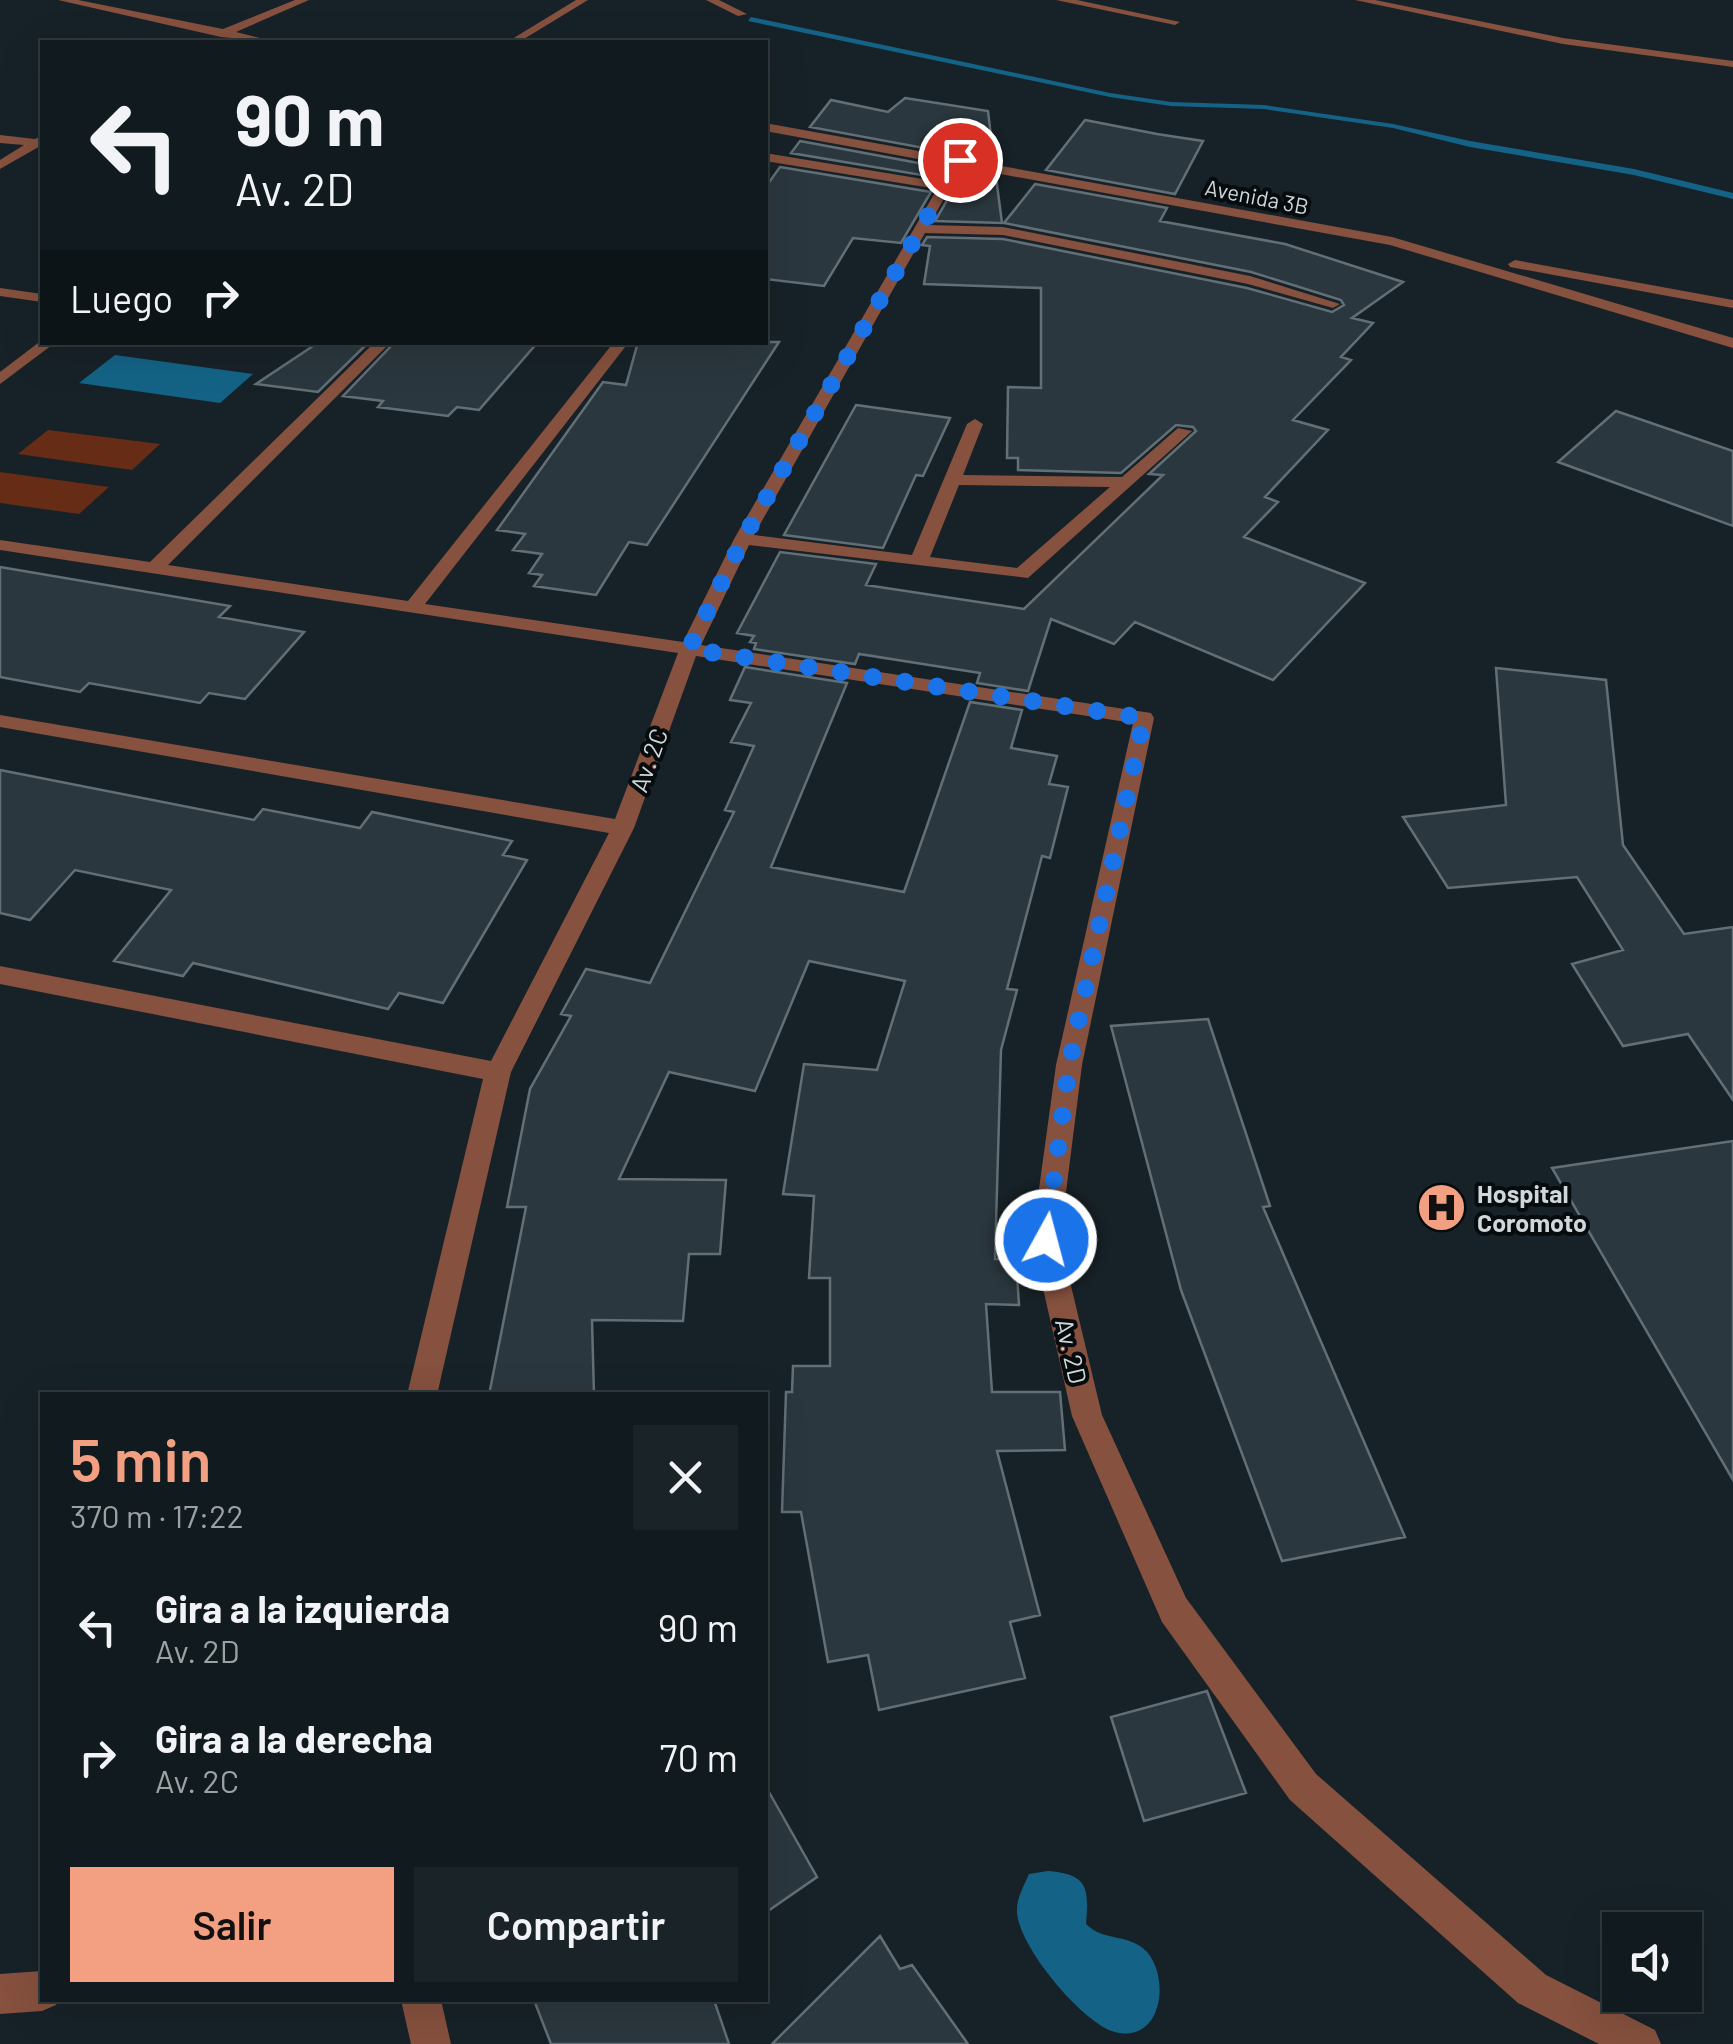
<!DOCTYPE html>
<html lang="es">
<meta charset="utf-8">
<style>
body{margin:0;font-family:Barlow,sans-serif;background:#1a2327;color:#f1f3f6;height:100vh;display:flex;flex-direction:column;font-size:38px;white-space:nowrap}
*{box-sizing:border-box;margin:0}
p{font-size:32px;color:#9ca1a4}
.icon{flex:none;width:55px;height:55px;fill:none;stroke:currentColor;stroke-width:2;stroke-linecap:round;stroke-linejoin:round}
.map{position:relative;flex:1;overflow:hidden}
.side{position:absolute;left:40px;top:1392px;width:728px;height:610px;display:flex;flex-direction:column;background:#111a1e;border-radius:0px;box-shadow:0 10px 40px #0002,0 0 0 2px #30383c}
.side>*{flex:none}
.top-card{position:absolute;left:40px;top:40px;width:728px;height:305px;border-radius:0px;box-shadow:0 10px 40px #0002,0 0 0 2px #30383c;background:#111a1e;color:#f1f3f6;overflow:hidden}
.controls{position:absolute;left:1602px;top:1912px;display:grid;gap:20px}
.controls a{display:grid;place-items:center;width:100px;height:100px;border-radius:0px;background:#111a1e;box-shadow:0 10px 40px #0002,0 0 0 2px #30383c;font-size:50px}
.pin{position:absolute;display:grid;place-items:center;width:85px;height:85px;color:#fff;margin:-42px;border:5px solid #fff;border-radius:50%;box-shadow:0 2px 10px #0007}
.me{position:absolute;width:110px;margin:-55px;rotate:7deg;stroke-linejoin:round;filter:drop-shadow(0 0 8px #0008)}
.turn{display:flex;align-items:center;gap:35px;height:210px;padding:0 30px;font-size:45px}
.turn .icon{width:130px;height:130px;stroke-width:2.5}
.turn b{display:block;font-size:70px;line-height:85px}
.then{display:flex;align-items:center;height:95px;padding:0 30px;background:#0003;gap:20px;font-size:38px}
.round{display:grid;place-items:center;flex:none;width:105px;height:105px;border-radius:0px;background:#1a2327}
.headline{display:flex;align-items:center;justify-content:space-between;height:170px;padding:0 30px}
h1{font-size:60px;font-weight:600;line-height:75px;color:#f39f82}
.button{display:flex;gap:20px;margin-top:auto;padding:20px 30px}
.button a{flex:1;height:115px;border-radius:0px;background:#f39f82;color:#111;font-size:40px;font-weight:600;line-height:115px;text-align:center}
.button a+a{background:#1a2327;color:#f1f3f6}
ul{padding:0;list-style:none}
li{display:flex;align-items:center;gap:30px;height:130px;padding:0 30px}
li div{flex:1}
li b{display:block;font-size:38px}
li em{font-style:normal}
.map>svg:first-child{display:block}
</style>
<div class="map">
<svg width="1733" height="2044" viewBox="0 0 1733 2044">
<rect width="100%" height="100%" fill="#172228"/>
<!-- green -->
<path fill="#672c16" d="M 48,430 L 160,444 L 132,470 L 18,454 Z
M 0,472 L 109,487 L 79,514 L 0,503 Z"/>
<!-- water -->
<path fill="#146386" d="M 115,355 L 253,374 L 220,403 L 79,383 Z
M 1048,1871 C 1088,1874 1089,1888 1086,1924 C 1103,1942 1130,1933 1147,1952 C 1171,1980 1161,2044 1115,2032 C 1083,2024 1016,1944 1017,1910 C 1017,1897 1024,1886 1029,1874 Z"/>
<g fill="none" stroke-linecap="round" stroke-linejoin="round">
<!-- stream -->
<path fill="#146386" fill-rule="evenodd" d="M 751,17 L 1110,93 L 1171,102 L 1264,105 L 1393,124 L 1470,141 L 1634,169 L 1733,193 L 1733,199 L 1634,175 L 1470,147 L 1393,128 L 1264,109 L 1171,106 L 1110,97 L 748,21 Z"/>
</g>
<!-- building -->
<path fill="#2b373e" stroke="#626f76" stroke-width="2.5" d="M 905,98 L 988,111 L 994,161 L 810,127 L 831,100 L 888,112 Z
M 1085,120 L 1157,134 L 1203,141 L 1175,194 L 1046,170 Z
M 800,141 L 945,168 L 939,178 L 791,153 Z
M 780,167 L 931,192 L 901,243 L 853,238 L 824,286 L 765,279 L 765,188 Z
M 964,171 L 996,177 L 1002,223 L 935,221 Z
M 1035,184 L 1167,208 L 1160,221 L 1285,244 L 1403,282 L 1352,318 L 1373,323 L 1341,357 L 1351,360 L 1293,420 L 1328,430 L 1265,497 L 1278,502 L 1244,537 L 1365,583 L 1273,680 L 1135,622 L 1114,644 L 1051,619 L 1028,691 L 977,683 L 980,673 L 859,654 L 855,664 L 754,649 L 756,643 L 750,642 L 754,636 L 737,633 L 780,552 L 876,564 L 866,585 L 1024,609 L 1163,475 L 1149,474 L 1196,431 L 1193,427 L 1176,425 L 1121,473 L 1018,470 L 1018,458 L 1007,458 L 1008,387 L 1041,388 L 1041,288 L 924,284 L 930,246 L 922,245 L 927,237 L 1003,239 L 1247,288 L 1332,312 L 1344,305 L 1341,300 L 1251,272 L 1004,223 Z
M 319,342 L 369,342 L 318,392 L 256,384 Z
M 395,342 L 538,342 L 479,410 L 457,407 L 448,416 L 378,407 L 383,401 L 343,396 Z
M 638,342 L 779,342 L 647,545 L 629,542 L 596,595 L 534,586 L 542,575 L 529,573 L 542,554 L 513,550 L 525,534 L 497,530 L 603,382 L 626,385 Z
M 856,405 L 950,418 L 923,476 L 916,475 L 883,548 L 784,535 Z
M 1616,411 L 1733,451 L 1733,526 L 1558,462 Z
M 0,567 L 230,606 L 219,617 L 304,632 L 245,699 L 209,693 L 200,703 L 89,683 L 80,692 L 0,677 Z
M 745,667 L 847,683 L 771,867 L 904,892 L 970,702 L 1022,710 L 1011,748 L 1057,756 L 1049,784 L 1068,787 L 1050,858 L 1042,856 L 1007,989 L 1017,990 L 1001,1050 L 995,1259 L 1016,1259 L 1019,1305 L 986,1304 L 992,1392 L 1060,1392 L 1065,1450 L 997,1451 L 1040,1615 L 1010,1622 L 1025,1678 L 879,1710 L 868,1655 L 828,1662 L 801,1512 L 782,1512 L 786,1392 L 792,1392 L 793,1366 L 830,1366 L 830,1278 L 809,1278 L 814,1196 L 783,1194 L 804,1064 L 877,1070 L 905,981 L 809,961 L 755,1091 L 669,1072 L 619,1179 L 726,1180 L 720,1254 L 689,1254 L 683,1321 L 592,1320 L 594,1395 L 489,1395 L 526,1207 L 507,1207 L 530,1089 L 571,1016 L 561,1014 L 586,969 L 650,983 L 734,812 L 725,810 L 754,746 L 731,742 L 751,703 L 730,700 Z
M 1496,668 L 1606,680 L 1623,845 L 1684,934 L 1733,927 L 1733,1100 L 1688,1034 L 1623,1046 L 1572,964 L 1623,950 L 1577,877 L 1448,888 L 1403,817 L 1506,805 Z
M 0,770 L 254,820 L 263,809 L 360,828 L 372,812 L 512,841 L 503,855 L 527,860 L 443,1003 L 399,993 L 388,1009 L 193,963 L 183,976 L 114,961 L 171,890 L 75,870 L 30,920 L 0,913 Z
M 1208,1019 L 1270,1206 L 1263,1207 L 1405,1537 L 1282,1561 L 1181,1290 L 1111,1026 Z
M 1733,1141 L 1733,1480 L 1552,1168 Z
M 1207,1691 L 1246,1793 L 1144,1821 L 1111,1717 Z
M 765,1785 L 817,1877 L 765,1913 Z
M 880,1936 L 900,1969 L 912,1965 L 968,2044 L 772,2044 Z
M 534,2000 L 714,2000 L 729,2044 L 551,2044 Z"/>
<g fill="none" stroke-linecap="round" stroke-linejoin="round">
<!-- minor -->
<path fill="#86513e" fill-rule="evenodd" d="M 58,0 L 78,0 L 223,29 L 295,0 L 309,0 L 236,32 L 276,42 L 221,37 Z
M 576,0 L 588,0 L 519,42 L 507,42 Z
M 706,0 L 719,0 L 747,14 L 738,16 Z
M 1056,0 L 1077,0 L 1180,22 L 1175,25 Z
M 1355,0 L 1375,0 L 1563,38 L 1733,61 L 1733,67 L 1563,44 Z
M 765,123 L 1392,237 L 1733,338 L 1733,348 L 1390,245 L 962,167 L 929,225 L 1003,227 L 1250,276 L 1340,304 L 1333,308 L 1248,284 L 1003,235 L 925,233 L 754,535 L 912,555 L 967,424 L 975,419 L 983,424 L 963,475 L 1122,477 L 1178,428 L 1192,431 L 1028,578 L 749,545 L 701,645 L 1151,713 L 1154,718 L 1082,1065 L 1060,1240 L 1102,1415 L 1186,1598 L 1316,1774 L 1546,1975 L 1655,2030 L 1661,2044 L 1599,2044 L 1518,2003 L 1290,1800 L 1162,1622 L 1072,1416 L 1032,1240 L 1056,1065 L 1133,723 L 696,656 L 634,828 L 511,1072 L 437,1395 L 407,1395 L 483,1079 L 0,984 L 0,966 L 491,1061 L 609,833 L 0,727 L 0,715 L 615,819 L 678,653 L 0,550 L 0,540 L 150,562 L 375,342 L 391,342 L 168,565 L 408,601 L 614,342 L 629,342 L 425,604 L 683,642 L 734,539 L 937,189 L 765,161 L 765,153 L 941,182 L 951,165 L 765,131 ZM 959,485 L 1110,487 L 1017,568 L 930,557 Z
M 0,135 L 35,139 L 42,136 L 42,145 L 0,169 L 0,160 L 24,145 L 0,143 Z
M 1515,260 L 1733,300 L 1733,308 L 1510,267 L 1508,264 Z
M 0,288 L 42,294 L 42,302 L 0,296 Z
M 42,340 L 56,342 L 0,384 L 0,372 Z
M 42,1971 L 42,2000 L 58,2000 L 56,2005 L 42,2011 L 0,2014 L 0,1974 Z
M 401,2000 L 441,2000 L 451,2044 L 411,2044 Z"/>
</g>
<g fill="none" stroke-linecap="round" stroke-linejoin="round">
<!-- route -->
<path stroke="#1a73e8" stroke-width="18" stroke-dasharray="0 32.4" d="M 960,160 L 743,539 L 689,649 L 1144,718 L 1069,1065 L 1046,1240"/>
</g>
<!-- icons -->
<defs>
<symbol id="hospital-disc" viewBox="-11 -11 22 22"><circle r="9.5" fill="#f39f82" stroke="#060b0d"/><path d="M-5-5h3v3.5h4V-5h3V5h-3V1.5h-4V5h-3Z" fill="#111"/></symbol>
</defs>
<g fill-rule="evenodd">
<use href="#hospital-disc" x="1414" y="1180" width="55" height="55"/>
</g>
<g text-anchor="middle" dominant-baseline="central" stroke-width="8" stroke-linejoin="round" paint-order="stroke">
<!-- far-street labels -->
<g font-size="22" fill="#d0d7db" stroke="#060b0d">
<text transform="translate(1257 196) rotate(11)">Avenida 3B</text>
</g>
<!-- street labels -->
<g font-size="25" fill="#d0d7db" stroke="#060b0d">
<text transform="translate(648 760) rotate(-70)">Av. 2C</text>
<text transform="translate(1072 1351) rotate(77)">Av. 2D</text>
</g>
<!-- poi labels -->
<g font-size="25" font-weight="bold" fill="#d0d7db" stroke="#060b0d" text-anchor="start">
<text x="1477" y="1193">Hospital<tspan x="1477" dy="29">Coromoto</tspan></text>
</g>
</g>
</svg>
<div class="controls">
<a><svg class="icon" aria-label="sound" viewBox="0 0 24 24"><path d="M4 9h4l5-4v14l-5-4H4zM17 9q2 3 0 6"/></svg></a>
</div>
<div class="pin" style="left:960px;top:160px;background:#d93025"><svg class="icon" aria-label="arrive" viewBox="0 0 24 24"><path d="M6 21V4h12l-3 4 3 4H6"/></svg></div>
<svg class="me" style="left:1046px;top:1240px" viewBox="-20 -20 40 40"><circle r="17" fill="#1a73e8" stroke="#fff" stroke-width="3"/><path d="M0-11L8 9 0 5-8 9z" fill="#fff"/></svg>
<div class="top-card">
<div class="turn"><svg class="icon" aria-label="left" viewBox="0 0 24 24"><path d="M17 20v-9H6M10 6l-5 5 5 5"/></svg><div><b>90 m</b>Av. 2D</div></div>
<div class="then">Luego<svg class="icon" aria-label="right" viewBox="0 0 24 24"><path d="M7 20v-9h11M14 6l5 5-5 5"/></svg></div>
</div>
<section class="side">
<div class="headline"><div><h1>5 min</h1><p>370 m · 17:22</p></div><a class="round"><svg class="icon" aria-label="close" viewBox="0 0 24 24"><path d="M6 6l12 12M18 6L6 18"/></svg></a></div>
<ul>
<li><svg class="icon" aria-label="left" viewBox="0 0 24 24"><path d="M17 20v-9H6M10 6l-5 5 5 5"/></svg><div><b>Gira a la izquierda</b><p>Av. 2D</p></div><em>90 m</em></li>
<li><svg class="icon" aria-label="right" viewBox="0 0 24 24"><path d="M7 20v-9h11M14 6l5 5-5 5"/></svg><div><b>Gira a la derecha</b><p>Av. 2C</p></div><em>70 m</em></li>
</ul>
<div class="button"><a>Salir</a><a>Compartir</a></div>
</section>
</div>
